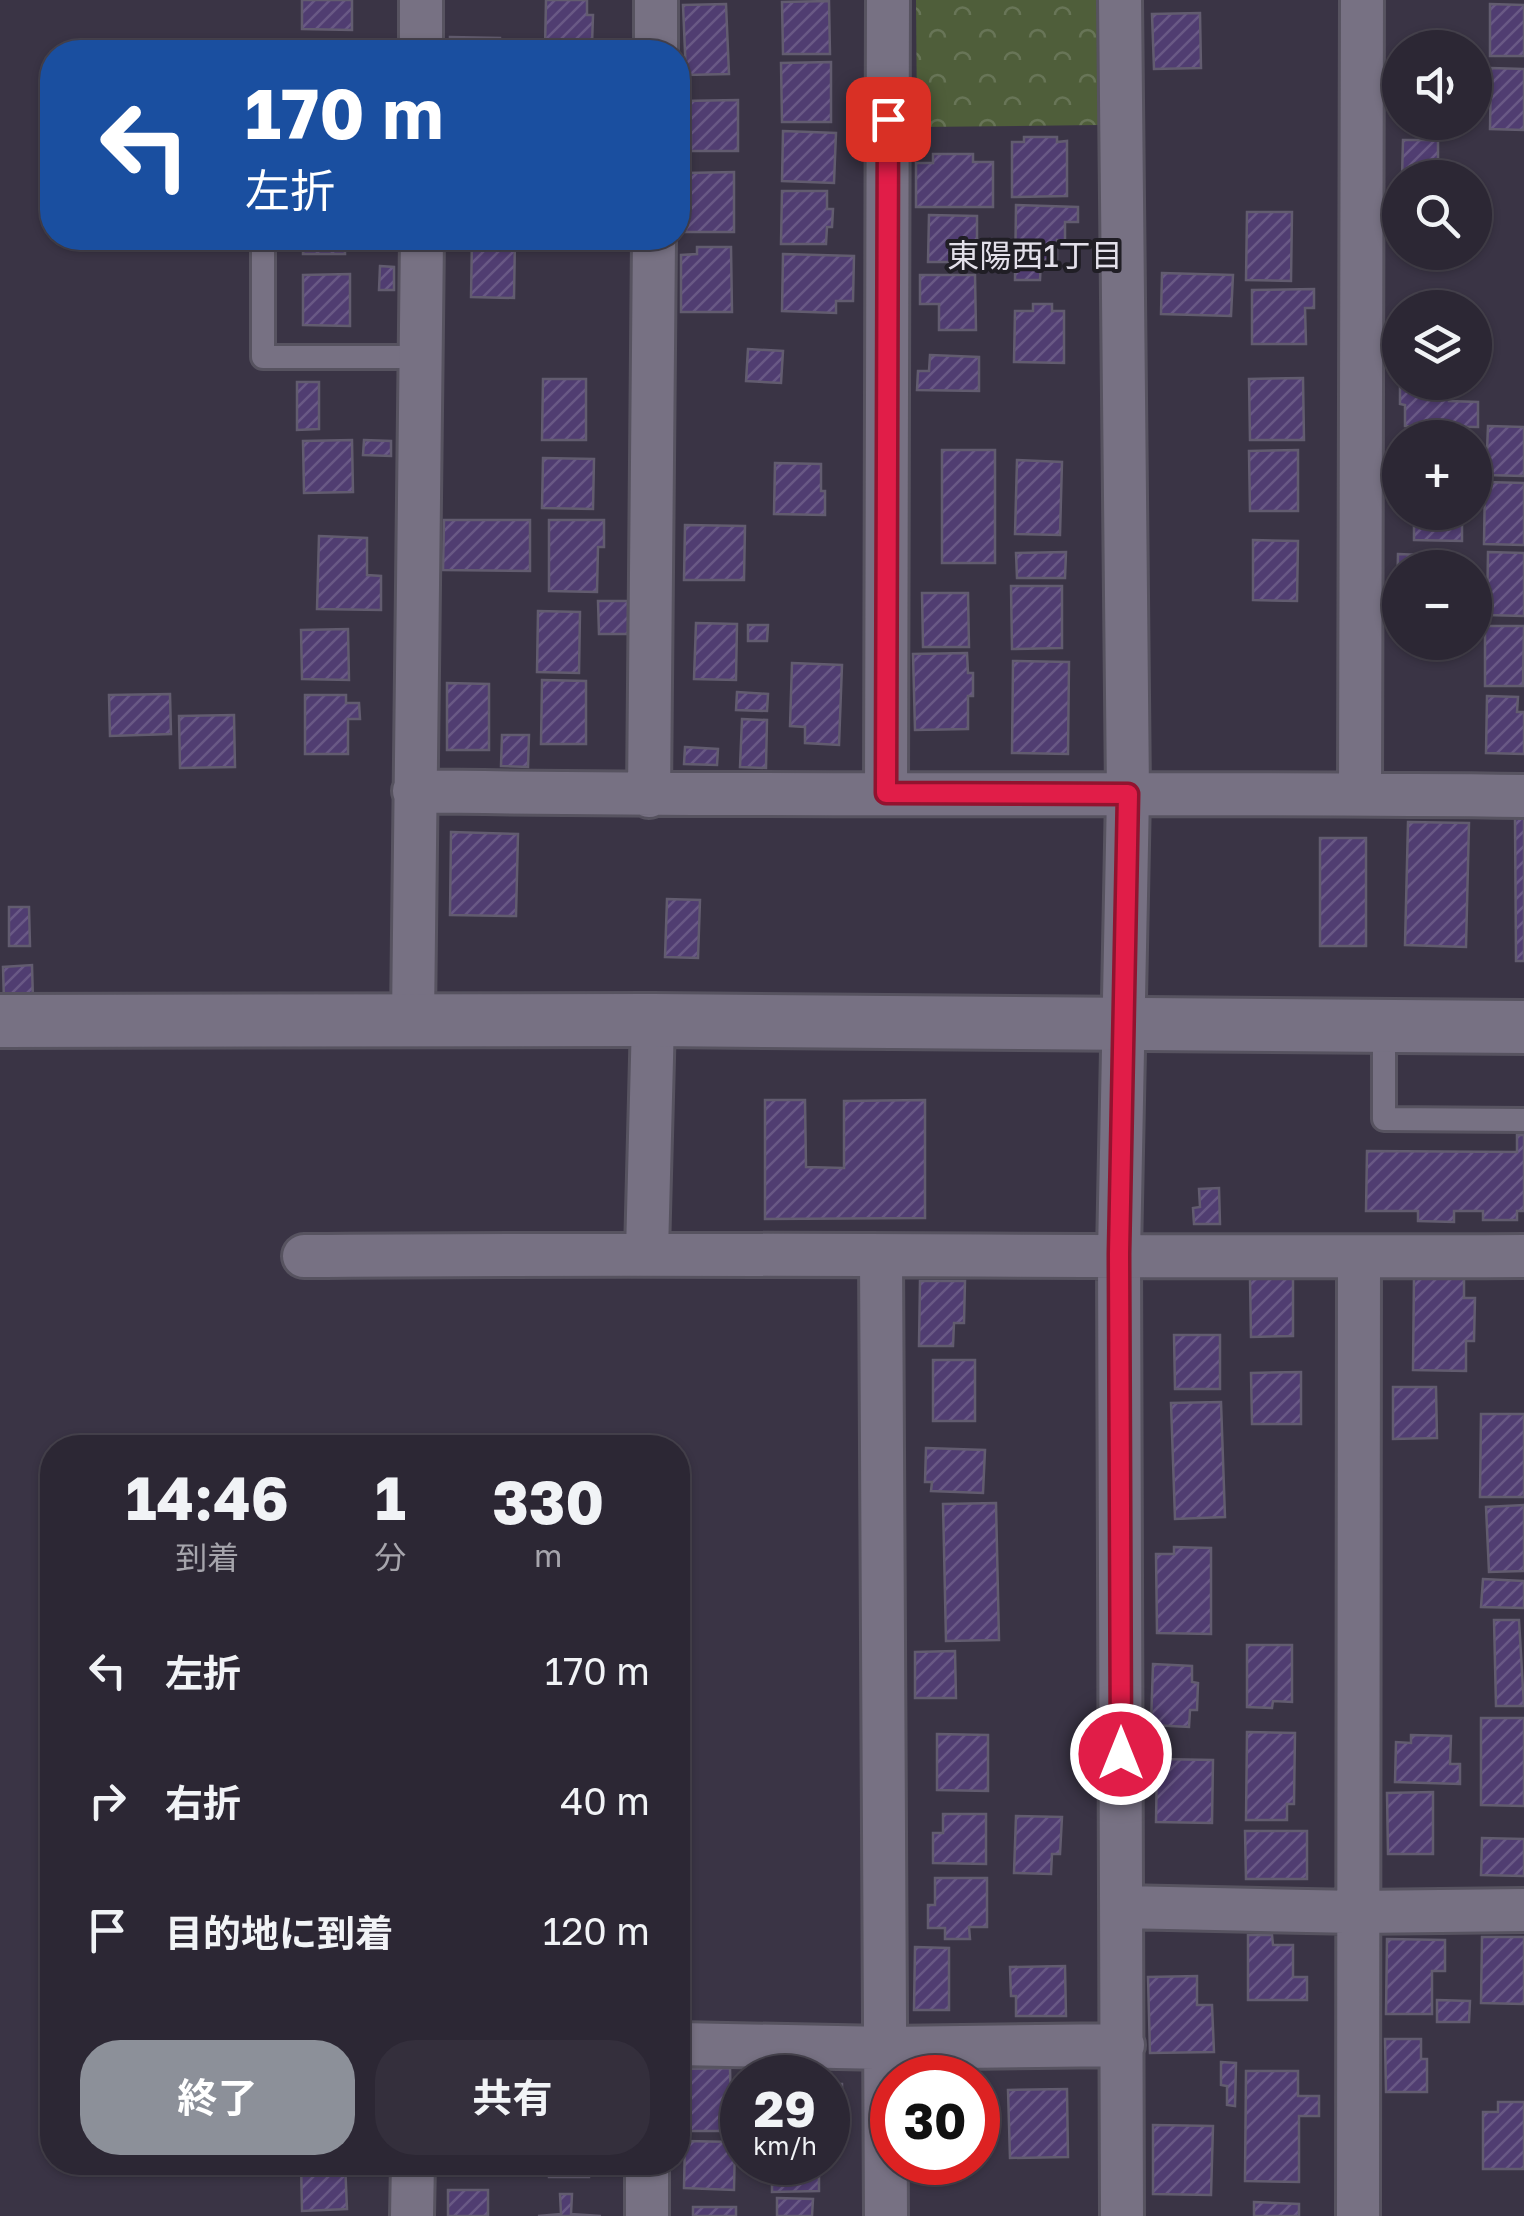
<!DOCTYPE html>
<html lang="ja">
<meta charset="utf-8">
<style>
body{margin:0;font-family:"Golos Text","Noto Sans JP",sans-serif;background:#342f3c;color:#f1f3f6;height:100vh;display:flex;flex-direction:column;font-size:38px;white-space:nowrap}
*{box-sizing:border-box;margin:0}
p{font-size:32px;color:#a6a5ac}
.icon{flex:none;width:55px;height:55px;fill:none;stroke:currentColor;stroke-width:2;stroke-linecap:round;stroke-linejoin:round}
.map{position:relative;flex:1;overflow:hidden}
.drawer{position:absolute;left:40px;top:1435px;width:650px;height:740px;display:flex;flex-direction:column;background:#2c2734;border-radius:40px;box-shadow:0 2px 8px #0004,0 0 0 2px #48444f}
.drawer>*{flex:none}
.top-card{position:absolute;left:40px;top:40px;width:650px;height:210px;border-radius:40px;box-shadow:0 2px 8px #0004,0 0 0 2px #48444f;background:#1a4fa0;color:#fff;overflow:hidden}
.buttons{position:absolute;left:1382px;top:30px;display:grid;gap:20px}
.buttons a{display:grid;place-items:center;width:110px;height:110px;border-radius:50%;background:#2c2734;box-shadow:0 2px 8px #0004,0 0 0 2px #48444f;font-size:50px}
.speed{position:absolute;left:720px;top:2055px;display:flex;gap:20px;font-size:50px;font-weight:700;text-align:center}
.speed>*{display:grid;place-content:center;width:130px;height:130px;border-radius:50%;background:#2c2734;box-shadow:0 2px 8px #0004,0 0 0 2px #48444f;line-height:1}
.speed small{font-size:25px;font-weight:400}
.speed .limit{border:15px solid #d22;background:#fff;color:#111}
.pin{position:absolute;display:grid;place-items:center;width:85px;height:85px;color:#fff;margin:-42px;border-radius:20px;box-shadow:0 5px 15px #0006}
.me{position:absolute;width:110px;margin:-55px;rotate:0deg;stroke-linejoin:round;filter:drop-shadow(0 0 8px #0008)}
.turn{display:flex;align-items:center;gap:35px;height:210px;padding:0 40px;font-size:45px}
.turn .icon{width:130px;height:130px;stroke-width:2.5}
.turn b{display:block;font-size:70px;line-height:85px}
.eta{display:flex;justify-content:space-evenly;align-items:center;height:170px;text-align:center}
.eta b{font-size:60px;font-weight:700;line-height:70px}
.button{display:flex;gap:20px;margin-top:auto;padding:20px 40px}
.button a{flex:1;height:115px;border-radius:40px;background:#8c9099;color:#fff;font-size:40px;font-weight:700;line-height:115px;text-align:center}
.button a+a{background:#342f3c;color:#f1f3f6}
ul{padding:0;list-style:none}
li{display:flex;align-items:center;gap:30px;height:130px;padding:0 40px}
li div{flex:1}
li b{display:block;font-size:38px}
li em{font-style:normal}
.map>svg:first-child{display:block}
</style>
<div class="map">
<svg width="1524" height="2216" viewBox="0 0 1524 2216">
<defs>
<pattern id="park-crowns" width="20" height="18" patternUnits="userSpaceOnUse" patternTransform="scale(2.5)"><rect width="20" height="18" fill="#4f5e3a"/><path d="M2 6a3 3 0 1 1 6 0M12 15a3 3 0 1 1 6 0" fill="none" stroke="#687557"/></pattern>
<pattern id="building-hatch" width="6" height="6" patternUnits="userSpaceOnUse" patternTransform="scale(2.5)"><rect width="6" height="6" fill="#503d71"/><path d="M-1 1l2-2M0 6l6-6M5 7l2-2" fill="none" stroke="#695985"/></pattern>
</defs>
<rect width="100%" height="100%" fill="#3a3445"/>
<!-- park -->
<path fill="url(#park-crowns)" d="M 916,0 L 1098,0 L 1099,125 L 917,127 Z"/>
<!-- building -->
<path fill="url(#building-hatch)" stroke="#625c6f" stroke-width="2.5" d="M 302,0 L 352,0 L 352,30 L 302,29 Z
M 546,0 L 587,0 L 587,15 L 593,15 L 592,45 L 587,45 L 586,52 L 545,49 Z
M 829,1 L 830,54 L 783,54 L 782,2 Z
M 726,4 L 729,74 L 686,75 L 683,5 Z
M 1490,4 L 1524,5 L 1524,56 L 1490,56 Z
M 1200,13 L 1201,68 L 1154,69 L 1152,14 Z
M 450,37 L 500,38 L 500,52 L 450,52 Z
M 831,62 L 831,122 L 782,122 L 781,63 Z
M 1491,68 L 1524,69 L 1524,130 L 1490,129 Z
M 738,100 L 738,151 L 691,151 L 691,136 L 681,136 L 681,101 Z
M 783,131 L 836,133 L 834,183 L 782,181 Z
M 1024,137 L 1057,137 L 1057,142 L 1067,141 L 1067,196 L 1012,197 L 1012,142 L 1024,142 Z
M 1403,140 L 1438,140 L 1438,167 L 1448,167 L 1447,178 L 1402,178 Z
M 933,154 L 973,154 L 973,162 L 993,162 L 993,207 L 916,207 L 916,163 L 933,163 Z
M 734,172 L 734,232 L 686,232 L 686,173 Z
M 782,191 L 827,191 L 827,209 L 833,209 L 832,227 L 827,227 L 826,244 L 781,244 Z
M 1016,205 L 1078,207 L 1078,222 L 1065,222 L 1065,241 L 1057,240 L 1057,261 L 1041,260 L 1040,280 L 1015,280 Z
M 1247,212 L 1292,212 L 1291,281 L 1246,280 Z
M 929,215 L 977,216 L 977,262 L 928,262 Z
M 303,238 L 345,238 L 345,254 L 303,254 Z
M 454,238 L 515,238 L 514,298 L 471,297 L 472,238 Z
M 697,247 L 731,247 L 732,312 L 681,312 L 681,255 L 697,254 Z
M 783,254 L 854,256 L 853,301 L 836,301 L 836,313 L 782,311 Z
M 380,266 L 394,267 L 394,290 L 379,290 Z
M 1162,273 L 1233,275 L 1231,316 L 1161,314 Z
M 350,274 L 350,326 L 303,325 L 303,275 Z
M 920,275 L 975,275 L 976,330 L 939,330 L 939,304 L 920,304 Z
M 1314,289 L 1314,308 L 1305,308 L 1306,344 L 1252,344 L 1252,290 Z
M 1033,304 L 1052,304 L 1052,311 L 1064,311 L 1064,363 L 1014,362 L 1015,311 L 1033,311 Z
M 748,349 L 783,351 L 781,383 L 746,381 Z
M 930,355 L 979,357 L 979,391 L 917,390 L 918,371 L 929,371 Z
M 1303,378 L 1304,440 L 1250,440 L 1249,379 Z
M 543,379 L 586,379 L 586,440 L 542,440 Z
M 297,382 L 319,382 L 319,429 L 297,430 Z
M 1400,382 L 1449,382 L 1449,401 L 1478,402 L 1478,427 L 1405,426 L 1405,405 L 1400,404 Z
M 1488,426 L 1524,427 L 1524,476 L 1486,475 Z
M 352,440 L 353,492 L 304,493 L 303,441 Z
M 364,440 L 391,441 L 391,456 L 363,455 Z
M 942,450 L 995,450 L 995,563 L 942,563 Z
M 1298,450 L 1298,511 L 1250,511 L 1249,451 Z
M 543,458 L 594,459 L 593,509 L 542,508 Z
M 1017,460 L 1062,462 L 1060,535 L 1015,534 Z
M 775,463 L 821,464 L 821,491 L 825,491 L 825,515 L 774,514 Z
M 1485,482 L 1524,483 L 1524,545 L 1484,544 Z
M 1414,512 L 1462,512 L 1462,541 L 1414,540 Z
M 444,520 L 530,520 L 530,571 L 443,570 Z
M 549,520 L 604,520 L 604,547 L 598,547 L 597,592 L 549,591 Z
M 685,525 L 745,526 L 744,580 L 684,580 Z
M 319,536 L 367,538 L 367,575 L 381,576 L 381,610 L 317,609 Z
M 1253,540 L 1298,541 L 1297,601 L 1253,600 Z
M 1066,552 L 1065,578 L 1017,578 L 1016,553 Z
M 1488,552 L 1524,553 L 1524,616 L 1487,615 Z
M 1398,554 L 1446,556 L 1445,568 L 1400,568 L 1400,595 L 1397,595 Z
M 1011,586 L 1062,586 L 1062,648 L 1012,649 Z
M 922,593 L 968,593 L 969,647 L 923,647 Z
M 598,601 L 628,601 L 628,634 L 599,634 Z
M 538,611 L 580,612 L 579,673 L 537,672 Z
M 696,623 L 737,624 L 736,680 L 694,679 Z
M 748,625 L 768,625 L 767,641 L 748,641 Z
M 1485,626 L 1524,626 L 1523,686 L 1485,686 Z
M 348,629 L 349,680 L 302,679 L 301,630 Z
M 967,653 L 968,673 L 973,673 L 973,696 L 968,696 L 968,729 L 915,730 L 913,654 Z
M 1013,661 L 1069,662 L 1068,754 L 1012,753 Z
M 792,663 L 842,665 L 839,745 L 805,743 L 805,727 L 790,726 Z
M 542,680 L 586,681 L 586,744 L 541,744 Z
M 447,683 L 489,684 L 489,750 L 447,750 Z
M 737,692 L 768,694 L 767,711 L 736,710 Z
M 170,694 L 171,734 L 110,736 L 109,695 Z
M 305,695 L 346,695 L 346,703 L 359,703 L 360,719 L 348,719 L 348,754 L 305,754 Z
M 1487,696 L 1518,697 L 1517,712 L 1524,712 L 1524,754 L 1486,753 Z
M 234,715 L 235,767 L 180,768 L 179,716 Z
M 742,719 L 767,720 L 766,768 L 740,767 Z
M 502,735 L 529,735 L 528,767 L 501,766 Z
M 685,747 L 718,749 L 717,765 L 684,764 Z
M 1515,818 L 1524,818 L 1524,961 L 1516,961 Z
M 1408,822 L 1469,823 L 1466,947 L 1405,945 Z
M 451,832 L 518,834 L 516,916 L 450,915 Z
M 1320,838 L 1366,838 L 1366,946 L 1320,946 Z
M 667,899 L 700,900 L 698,958 L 665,957 Z
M 9,907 L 29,907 L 30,946 L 9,946 Z
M 32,965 L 33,1001 L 4,1002 L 3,967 Z
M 765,1100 L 805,1100 L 806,1167 L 844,1168 L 844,1101 L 925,1100 L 925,1218 L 765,1219 Z
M 1517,1135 L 1524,1135 L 1524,1211 L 1517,1211 L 1517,1220 L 1483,1220 L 1483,1211 L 1454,1211 L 1454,1222 L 1418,1221 L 1418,1211 L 1366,1211 L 1367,1151 L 1517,1152 Z
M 1219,1188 L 1220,1224 L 1194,1224 L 1193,1208 L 1200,1207 L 1199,1189 Z
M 1414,1274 L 1464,1274 L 1464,1298 L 1475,1298 L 1474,1341 L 1466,1341 L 1466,1371 L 1413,1370 Z
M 1293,1278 L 1293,1336 L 1251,1337 L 1250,1279 Z
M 920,1281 L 965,1281 L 964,1323 L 954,1323 L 953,1346 L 919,1346 Z
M 1174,1335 L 1220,1335 L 1220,1389 L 1175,1389 Z
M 933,1360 L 975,1360 L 975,1421 L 933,1421 Z
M 1301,1372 L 1301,1424 L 1252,1424 L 1251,1373 Z
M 1393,1387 L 1436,1387 L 1437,1438 L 1393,1439 Z
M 1221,1402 L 1225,1517 L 1175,1519 L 1171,1403 Z
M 1481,1414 L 1524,1414 L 1524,1497 L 1480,1497 Z
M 926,1448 L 985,1450 L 983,1493 L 931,1491 L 932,1482 L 925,1482 Z
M 996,1503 L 999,1640 L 946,1641 L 943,1504 Z
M 1524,1505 L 1524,1571 L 1489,1572 L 1486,1507 Z
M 1174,1547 L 1211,1548 L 1211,1634 L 1157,1633 L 1156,1554 L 1174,1554 Z
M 1483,1579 L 1524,1581 L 1524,1608 L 1481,1607 Z
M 1494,1620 L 1519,1620 L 1524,1706 L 1496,1706 Z
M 1247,1645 L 1292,1645 L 1292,1702 L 1273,1701 L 1272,1708 L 1247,1707 Z
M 955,1651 L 956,1698 L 915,1698 L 915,1652 Z
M 1153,1664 L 1192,1666 L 1192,1682 L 1198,1683 L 1197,1710 L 1190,1710 L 1189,1727 L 1151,1725 Z
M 1481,1718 L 1524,1718 L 1524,1806 L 1481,1805 Z
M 1247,1732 L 1295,1733 L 1294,1804 L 1287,1804 L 1287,1820 L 1246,1820 Z
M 937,1734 L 988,1735 L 988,1791 L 937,1790 Z
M 1411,1735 L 1451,1736 L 1450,1764 L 1460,1764 L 1460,1784 L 1395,1782 L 1396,1742 L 1411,1743 Z
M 1157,1759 L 1213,1760 L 1212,1823 L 1156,1822 Z
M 1433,1792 L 1433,1854 L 1388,1854 L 1387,1793 Z
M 943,1814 L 986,1814 L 986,1864 L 933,1863 L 933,1833 L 943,1833 Z
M 1016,1816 L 1062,1817 L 1060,1854 L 1052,1854 L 1051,1874 L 1014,1873 Z
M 1245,1831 L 1307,1831 L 1307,1879 L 1246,1879 Z
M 1482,1838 L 1524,1839 L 1524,1876 L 1481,1875 Z
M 935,1878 L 987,1878 L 987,1927 L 969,1927 L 970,1939 L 945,1939 L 945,1928 L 928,1928 L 928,1905 L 935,1905 Z
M 1248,1935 L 1272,1935 L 1273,1945 L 1293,1945 L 1293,1977 L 1307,1977 L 1307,2000 L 1248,2000 Z
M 1482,1937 L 1524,1937 L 1524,2004 L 1481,2003 Z
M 1387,1939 L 1445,1940 L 1445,1971 L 1432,1971 L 1432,2014 L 1386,2014 Z
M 915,1947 L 949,1948 L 949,2010 L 914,2010 Z
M 1065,1966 L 1066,2016 L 1016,2016 L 1016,1996 L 1011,1996 L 1010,1967 Z
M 1197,1976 L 1197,2005 L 1212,2005 L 1214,2052 L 1150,2053 L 1148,1977 Z
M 1437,2000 L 1470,2001 L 1469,2022 L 1437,2022 Z
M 1385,2039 L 1421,2039 L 1421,2059 L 1427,2059 L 1427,2092 L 1386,2092 Z
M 1221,2062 L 1236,2063 L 1235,2106 L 1227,2105 L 1227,2086 L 1221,2085 Z
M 730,2068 L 731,2108 L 742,2108 L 742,2131 L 680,2131 L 680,2069 Z
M 1246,2071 L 1298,2071 L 1298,2096 L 1319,2096 L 1319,2116 L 1299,2116 L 1299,2182 L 1245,2181 Z
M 828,2084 L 842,2084 L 843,2128 L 828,2128 Z
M 1067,2089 L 1068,2157 L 1010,2158 L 1008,2090 Z
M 1498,2102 L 1524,2102 L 1524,2169 L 1483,2169 L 1483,2112 L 1498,2112 Z
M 1153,2125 L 1213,2126 L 1211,2195 L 1153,2194 Z
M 685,2141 L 735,2142 L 734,2190 L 684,2188 Z
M 301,2162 L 345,2162 L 347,2209 L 302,2211 Z
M 539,2162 L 589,2162 L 589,2177 L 549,2177 L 549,2168 L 539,2168 Z
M 772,2162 L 819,2162 L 819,2191 L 772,2192 Z
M 448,2190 L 488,2190 L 488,2216 L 448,2216 Z
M 560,2194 L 572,2194 L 571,2214 L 601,2216 L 538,2216 L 561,2214 Z
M 777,2198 L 813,2199 L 812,2216 L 777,2216 Z
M 1254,2202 L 1299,2204 L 1299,2216 L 1254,2216 Z
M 693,2207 L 736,2207 L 736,2216 L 693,2216 Z"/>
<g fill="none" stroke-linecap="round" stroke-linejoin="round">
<defs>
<path id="service" d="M 263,238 L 263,357 L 422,357
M 1384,1027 L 1384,1119 L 1524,1120"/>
<path id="minor" d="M 421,0 L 421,52
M 1120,0 L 1128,794 L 1119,1254 L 1122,2216
M 656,52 L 656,0
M 414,791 C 784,798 1154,791 1524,796
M 886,793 L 888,0
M 1360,794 L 1362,0
M 649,796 L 654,238
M 413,1020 L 422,238
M 647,1252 L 653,1020
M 304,1256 C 710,1252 1117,1258 1524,1256
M 881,1256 L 886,2216
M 1122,1907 L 1357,1912 L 1524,1910
M 678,2044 L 887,2048 L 1123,2045
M 412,2216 L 413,2162
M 647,2216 L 647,2162
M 1358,2216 L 1359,1257"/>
<path id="tertiary" d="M 0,1021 L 653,1020 L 1524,1027"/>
</defs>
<!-- service casing -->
<use href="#service" stroke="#575360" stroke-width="28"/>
<!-- minor casing -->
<use href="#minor" stroke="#575360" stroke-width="48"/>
<!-- tertiary casing -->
<use href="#tertiary" stroke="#575360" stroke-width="58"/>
<!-- service -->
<use href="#service" stroke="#777183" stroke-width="22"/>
<!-- minor -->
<use href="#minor" stroke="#777183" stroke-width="42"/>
<!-- tertiary -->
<use href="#tertiary" stroke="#777183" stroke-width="52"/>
</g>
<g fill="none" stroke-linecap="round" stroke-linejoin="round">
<defs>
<path id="route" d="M 888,119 L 886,793 L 1128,794 L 1119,1254 L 1121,1754"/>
</defs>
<!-- route casing -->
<use href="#route" stroke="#92132f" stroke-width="25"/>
<!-- route -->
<use href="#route" stroke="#e11d48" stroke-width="18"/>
</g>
<g text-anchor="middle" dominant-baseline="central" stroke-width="8" stroke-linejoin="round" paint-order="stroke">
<!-- neighbourhood labels -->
<g font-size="32" fill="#e3e0ea" stroke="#201e25">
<text x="1035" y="255">東陽西1丁目</text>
</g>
</g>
</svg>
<div class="buttons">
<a><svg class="icon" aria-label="sound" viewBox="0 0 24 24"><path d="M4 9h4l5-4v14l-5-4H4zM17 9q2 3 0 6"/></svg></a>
<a><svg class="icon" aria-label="search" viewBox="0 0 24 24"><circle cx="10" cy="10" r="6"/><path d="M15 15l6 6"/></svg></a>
<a><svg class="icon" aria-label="layers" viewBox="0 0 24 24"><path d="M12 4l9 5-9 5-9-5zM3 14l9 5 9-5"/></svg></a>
<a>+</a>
<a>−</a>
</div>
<div class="speed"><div>29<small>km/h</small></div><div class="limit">30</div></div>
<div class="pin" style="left:888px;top:119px;background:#d93025"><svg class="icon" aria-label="arrive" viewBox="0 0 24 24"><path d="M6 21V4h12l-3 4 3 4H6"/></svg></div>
<svg class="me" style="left:1121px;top:1754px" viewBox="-20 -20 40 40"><circle r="17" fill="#e11d48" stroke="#fff" stroke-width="3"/><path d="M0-11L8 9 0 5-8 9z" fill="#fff"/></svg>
<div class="top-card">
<div class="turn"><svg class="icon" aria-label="left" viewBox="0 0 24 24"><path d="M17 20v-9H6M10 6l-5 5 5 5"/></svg><div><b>170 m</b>左折</div></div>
</div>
<section class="drawer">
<div class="eta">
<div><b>14:46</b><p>到着</p></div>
<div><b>1</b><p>分</p></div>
<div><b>330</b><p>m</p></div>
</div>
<ul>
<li><svg class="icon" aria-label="left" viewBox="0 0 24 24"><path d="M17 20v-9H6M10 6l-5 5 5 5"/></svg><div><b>左折</b></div><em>170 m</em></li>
<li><svg class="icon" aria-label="right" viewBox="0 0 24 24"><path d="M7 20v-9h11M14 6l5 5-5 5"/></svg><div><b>右折</b></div><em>40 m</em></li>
<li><svg class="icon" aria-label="arrive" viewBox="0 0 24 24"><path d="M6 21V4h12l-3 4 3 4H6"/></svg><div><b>目的地に到着</b></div><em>120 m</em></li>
</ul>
<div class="button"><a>終了</a><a>共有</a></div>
</section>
</div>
